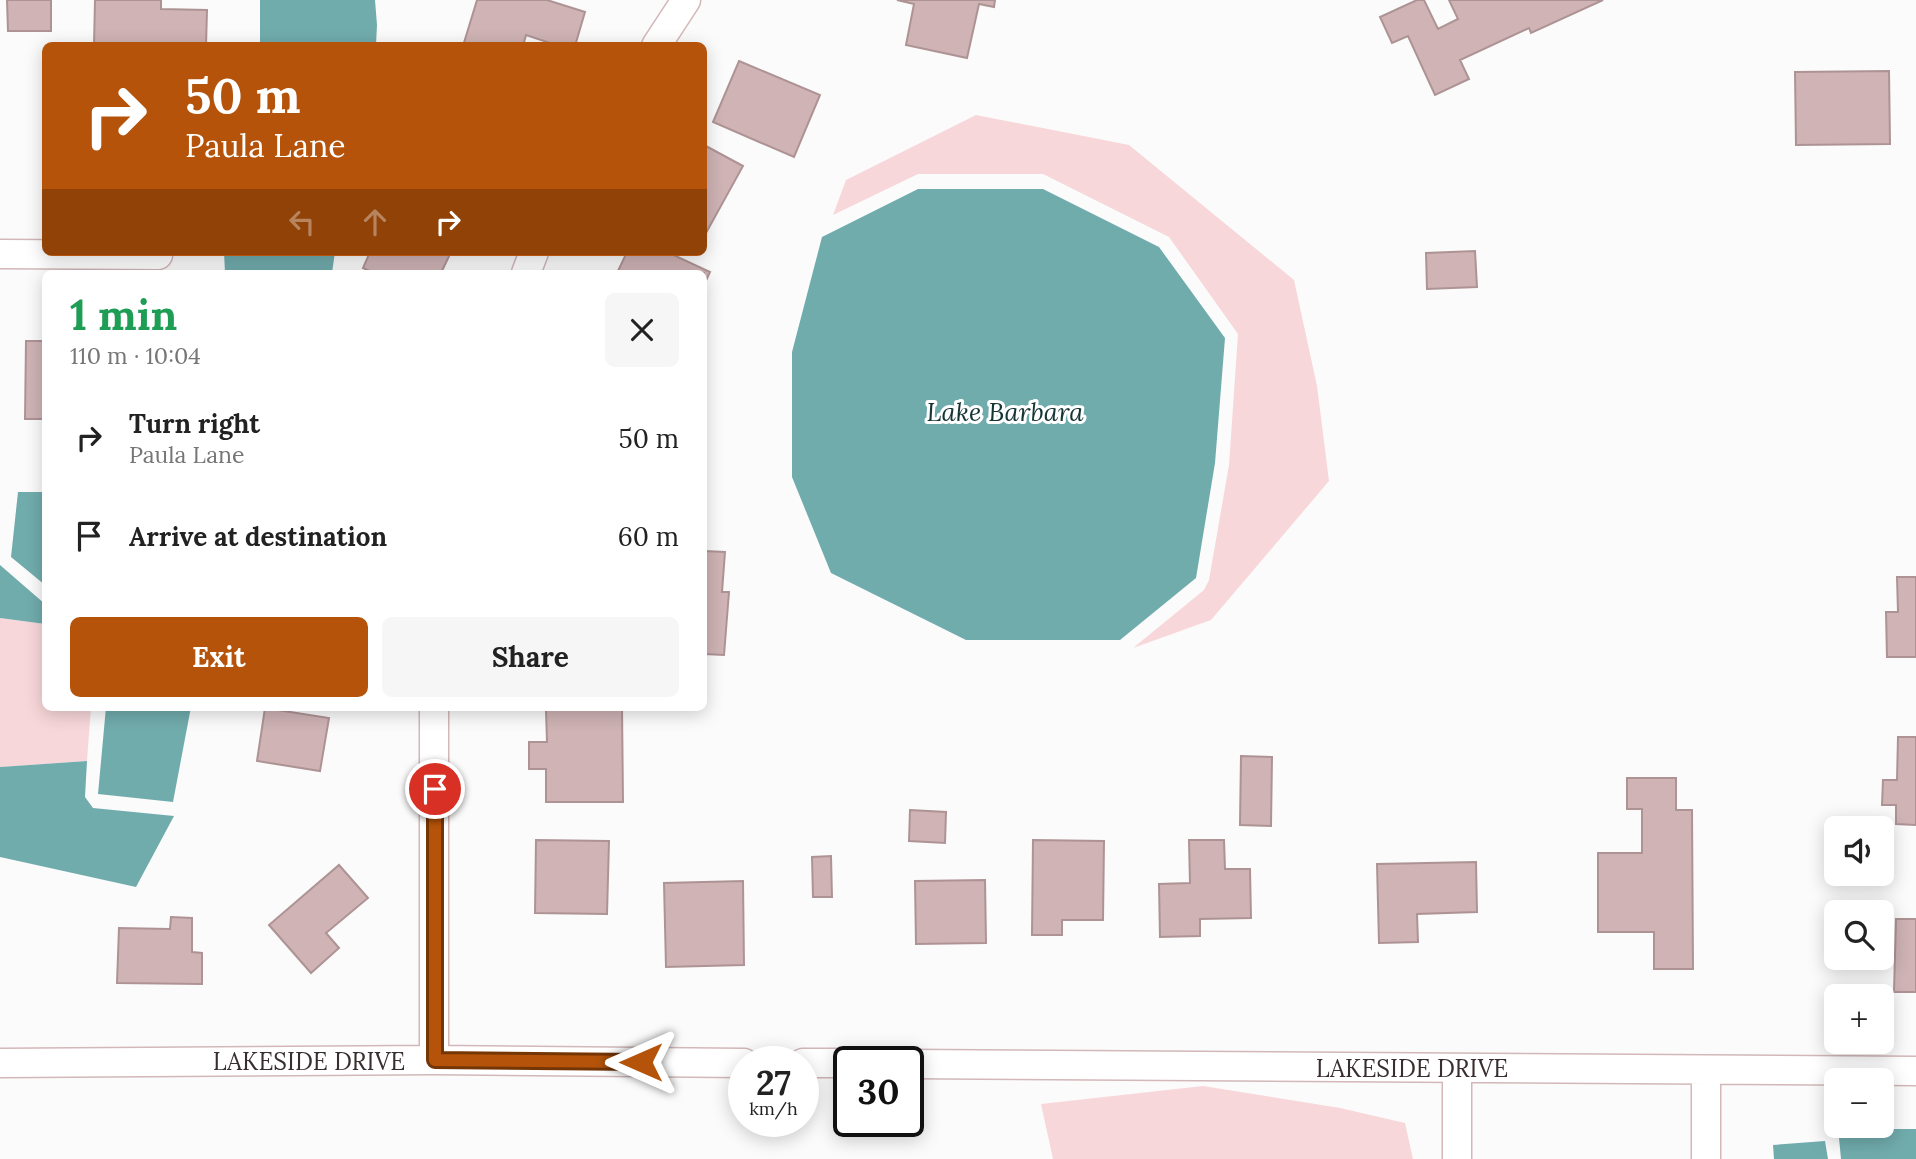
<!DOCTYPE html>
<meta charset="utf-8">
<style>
body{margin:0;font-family:Lora,serif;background:#f6f6f6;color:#222;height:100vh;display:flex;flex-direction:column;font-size:26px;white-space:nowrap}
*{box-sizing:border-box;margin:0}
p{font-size:23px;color:#767676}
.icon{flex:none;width:38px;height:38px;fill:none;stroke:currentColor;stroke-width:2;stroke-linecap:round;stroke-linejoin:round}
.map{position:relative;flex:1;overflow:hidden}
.details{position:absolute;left:42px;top:270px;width:665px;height:441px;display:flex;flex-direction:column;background:#fff;border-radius:10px;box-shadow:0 4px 18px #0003}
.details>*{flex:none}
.banner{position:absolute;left:42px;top:42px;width:665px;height:214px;border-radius:10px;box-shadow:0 4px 18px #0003;background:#b45309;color:#fff;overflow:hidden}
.fabs{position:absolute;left:1824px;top:816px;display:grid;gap:14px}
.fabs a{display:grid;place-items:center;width:70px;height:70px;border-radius:10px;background:#fff;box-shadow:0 4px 18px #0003;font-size:35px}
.speed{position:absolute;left:728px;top:1046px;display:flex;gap:14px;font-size:35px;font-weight:700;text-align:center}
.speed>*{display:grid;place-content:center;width:91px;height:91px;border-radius:50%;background:#fff;box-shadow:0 4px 18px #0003;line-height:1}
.speed small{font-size:18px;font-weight:400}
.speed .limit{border:4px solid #111;border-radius:10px;background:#fff;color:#111}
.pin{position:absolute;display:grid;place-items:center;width:60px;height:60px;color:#fff;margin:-30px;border:4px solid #fff;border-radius:50%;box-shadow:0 2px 7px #0007}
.me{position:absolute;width:77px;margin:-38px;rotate:270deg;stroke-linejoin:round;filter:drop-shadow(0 0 5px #0008)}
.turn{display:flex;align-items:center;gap:24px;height:147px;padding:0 28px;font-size:32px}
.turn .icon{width:91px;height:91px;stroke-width:2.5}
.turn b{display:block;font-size:49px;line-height:60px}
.lanes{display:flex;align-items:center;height:66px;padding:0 28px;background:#0003;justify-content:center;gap:35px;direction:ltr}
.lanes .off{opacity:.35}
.round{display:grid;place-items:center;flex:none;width:74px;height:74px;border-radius:10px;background:#f6f6f6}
.overview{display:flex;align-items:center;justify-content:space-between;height:119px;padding:0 28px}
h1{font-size:42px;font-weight:700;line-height:52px;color:#1e9e55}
.cta{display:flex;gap:14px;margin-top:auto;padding:14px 28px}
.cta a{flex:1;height:80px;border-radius:10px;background:#b45309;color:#fff;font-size:28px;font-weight:700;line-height:80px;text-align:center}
.cta a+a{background:#f6f6f6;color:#222}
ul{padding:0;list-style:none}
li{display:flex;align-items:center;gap:21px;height:98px;padding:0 28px}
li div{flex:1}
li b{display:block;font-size:26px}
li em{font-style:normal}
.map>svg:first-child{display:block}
</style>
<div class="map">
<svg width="1916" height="1159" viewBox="0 0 1916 1159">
<rect width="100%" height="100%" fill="#fbfbfb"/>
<!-- green -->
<path fill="#f8d7da" d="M 976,115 L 1129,145 L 1294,280 L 1317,386 L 1329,481 L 1211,620 L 1133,648 L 1204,590 L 1209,580 L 1229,465 L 1238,334 L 1169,237 L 1043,174 L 918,174 L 833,215 L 846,180 Z
M 0,618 L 45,624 L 46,707 L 91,707 L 87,761 L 0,767 Z
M 1203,1086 L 1340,1108 L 1405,1123 L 1413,1159 L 1053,1159 L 1041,1104 Z"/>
<!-- water -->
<path fill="#71acad" d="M 260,0 L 375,0 L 377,25 L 376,45 L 260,45 Z
M 918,189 L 1043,189 L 1159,247 L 1225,338 L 1215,463 L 1196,578 L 1120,640 L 966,640 L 831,573 L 792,477 L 792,352 L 822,237 Z
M 224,252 L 335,252 L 332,273 L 225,273 Z
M 18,492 L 45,492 L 45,585 L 11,557 Z
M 0,565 L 45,604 L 45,624 L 0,618 Z
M 106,707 L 191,707 L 173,802 L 98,794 Z
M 87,761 L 85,797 L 93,808 L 174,816 L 136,887 L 0,857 L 0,767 Z
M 1834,1129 L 1916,1129 L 1916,1159 L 1841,1159 L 1839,1138 Z
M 1825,1141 L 1828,1159 L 1774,1159 L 1773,1145 Z"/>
<!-- building -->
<path fill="#cfb3b5" stroke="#ae9395" stroke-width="2" d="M 7,0 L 51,0 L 51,31 L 8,31 Z
M 95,0 L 161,0 L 161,9 L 207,10 L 206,46 L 94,46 Z
M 477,0 L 547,0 L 585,12 L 575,46 L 559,46 L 526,35 L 523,46 L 463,46 Z
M 897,0 L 995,0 L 994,7 L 979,4 L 967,58 L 906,45 L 914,4 Z
M 1417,0 L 1424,0 L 1438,29 L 1458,19 L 1449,0 L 1603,0 L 1531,33 L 1529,28 L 1460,60 L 1469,79 L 1435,95 L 1408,36 L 1392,43 L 1380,17 Z
M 739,61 L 820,95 L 794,157 L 713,122 Z
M 1889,71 L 1890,144 L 1796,145 L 1795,72 Z
M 704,145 L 743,166 L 706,233 L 704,232 Z
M 1475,251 L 1477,287 L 1427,289 L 1426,253 Z
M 370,252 L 451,252 L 441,273 L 374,273 L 363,268 Z
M 627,252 L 667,252 L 710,272 L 704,285 L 704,273 L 617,273 Z
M 26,341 L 46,341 L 46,419 L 25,419 Z
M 704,551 L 725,552 L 722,592 L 729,592 L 724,655 L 704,654 Z
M 1897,577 L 1916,577 L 1916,657 L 1887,657 L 1886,612 L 1898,612 Z
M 593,707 L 622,707 L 623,802 L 546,802 L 546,769 L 529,769 L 529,742 L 547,742 L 546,710 L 593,709 Z
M 265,708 L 329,718 L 320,771 L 257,761 Z
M 1898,737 L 1916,737 L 1916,825 L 1896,824 L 1896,805 L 1882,805 L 1883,780 L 1897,780 Z
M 1241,756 L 1272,757 L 1271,826 L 1240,825 Z
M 1627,778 L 1676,778 L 1676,810 L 1692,810 L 1693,969 L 1654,969 L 1654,932 L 1598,932 L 1598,853 L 1642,853 L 1642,809 L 1627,809 Z
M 910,810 L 946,812 L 945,843 L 909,841 Z
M 536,840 L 609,841 L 607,914 L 535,913 Z
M 1033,840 L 1104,841 L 1103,920 L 1062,920 L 1062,935 L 1032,935 Z
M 1189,840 L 1224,840 L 1225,869 L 1250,869 L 1251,918 L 1200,919 L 1200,936 L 1160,937 L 1159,884 L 1190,883 Z
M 831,856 L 832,897 L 813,897 L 812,857 Z
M 1476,862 L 1477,912 L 1417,914 L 1418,942 L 1379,943 L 1377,864 Z
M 339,865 L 368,898 L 326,933 L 339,948 L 311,973 L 269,925 Z
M 985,880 L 986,943 L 916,944 L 915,881 Z
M 743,881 L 744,965 L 666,967 L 664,883 Z
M 171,917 L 192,918 L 192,952 L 202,953 L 202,984 L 117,983 L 119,928 L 170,929 Z
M 1896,919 L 1916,919 L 1916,992 L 1894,992 Z"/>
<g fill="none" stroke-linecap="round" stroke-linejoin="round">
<defs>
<path id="street" d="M 656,46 L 686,0
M 0,254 L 158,255
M 526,273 L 534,252
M 434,707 L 434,1060
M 0,1063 L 434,1060 L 744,1063
M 803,1063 L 849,1063
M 908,1064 L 1916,1071
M 1457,1068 L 1457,1159
M 1706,1159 L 1706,1070"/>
</defs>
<!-- street casing -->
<use href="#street" stroke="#d3b7b9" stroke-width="31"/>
<!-- street -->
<use href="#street" stroke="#fff" stroke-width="28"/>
</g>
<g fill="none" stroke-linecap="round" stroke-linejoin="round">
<defs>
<path id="route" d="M 435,789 L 435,1060 L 641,1062"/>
</defs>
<!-- route casing -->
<use href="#route" stroke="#753606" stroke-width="18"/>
<!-- route -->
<use href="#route" stroke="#b45309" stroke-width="12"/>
</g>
<g text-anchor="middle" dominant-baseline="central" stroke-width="6" stroke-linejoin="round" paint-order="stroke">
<!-- street labels -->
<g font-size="24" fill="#392e2f" stroke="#fff">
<text x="309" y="1061">LAKESIDE DRIVE</text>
<text x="1412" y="1068">LAKESIDE DRIVE</text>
</g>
<!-- water labels -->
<g font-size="26" font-style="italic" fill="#153434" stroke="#fff">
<text x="1005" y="411">Lake Barbara</text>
</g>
</g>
</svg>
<div class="fabs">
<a><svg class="icon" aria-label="sound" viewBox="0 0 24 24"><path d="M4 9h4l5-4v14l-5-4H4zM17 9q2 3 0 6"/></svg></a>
<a><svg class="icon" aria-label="search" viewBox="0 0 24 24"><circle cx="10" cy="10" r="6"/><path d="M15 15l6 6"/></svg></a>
<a>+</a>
<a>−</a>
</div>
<div class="speed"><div>27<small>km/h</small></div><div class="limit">30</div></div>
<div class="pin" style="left:435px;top:789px;background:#d93025"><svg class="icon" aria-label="arrive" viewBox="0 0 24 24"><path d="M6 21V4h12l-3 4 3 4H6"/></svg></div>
<svg class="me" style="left:641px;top:1062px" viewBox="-20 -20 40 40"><path d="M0-17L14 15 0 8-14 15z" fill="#b45309" stroke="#fff" stroke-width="4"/></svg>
<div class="banner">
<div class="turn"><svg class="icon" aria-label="right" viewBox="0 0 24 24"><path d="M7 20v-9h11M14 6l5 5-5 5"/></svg><div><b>50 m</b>Paula Lane</div></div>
<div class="lanes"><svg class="icon off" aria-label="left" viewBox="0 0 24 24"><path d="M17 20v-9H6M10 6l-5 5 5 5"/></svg><svg class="icon off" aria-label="ahead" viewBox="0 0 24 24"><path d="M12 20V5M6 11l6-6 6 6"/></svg><svg class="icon" aria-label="right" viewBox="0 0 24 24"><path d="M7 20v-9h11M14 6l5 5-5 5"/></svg></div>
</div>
<section class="details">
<div class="overview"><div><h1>1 min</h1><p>110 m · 10:04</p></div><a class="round"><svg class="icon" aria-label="close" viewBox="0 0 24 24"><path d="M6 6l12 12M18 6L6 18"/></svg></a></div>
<ul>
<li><svg class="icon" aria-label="right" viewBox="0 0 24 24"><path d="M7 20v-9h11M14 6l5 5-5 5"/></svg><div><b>Turn right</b><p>Paula Lane</p></div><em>50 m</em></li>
<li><svg class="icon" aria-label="arrive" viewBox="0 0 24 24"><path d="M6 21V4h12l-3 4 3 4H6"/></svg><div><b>Arrive at destination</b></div><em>60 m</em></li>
</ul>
<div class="cta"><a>Exit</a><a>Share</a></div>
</section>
</div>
